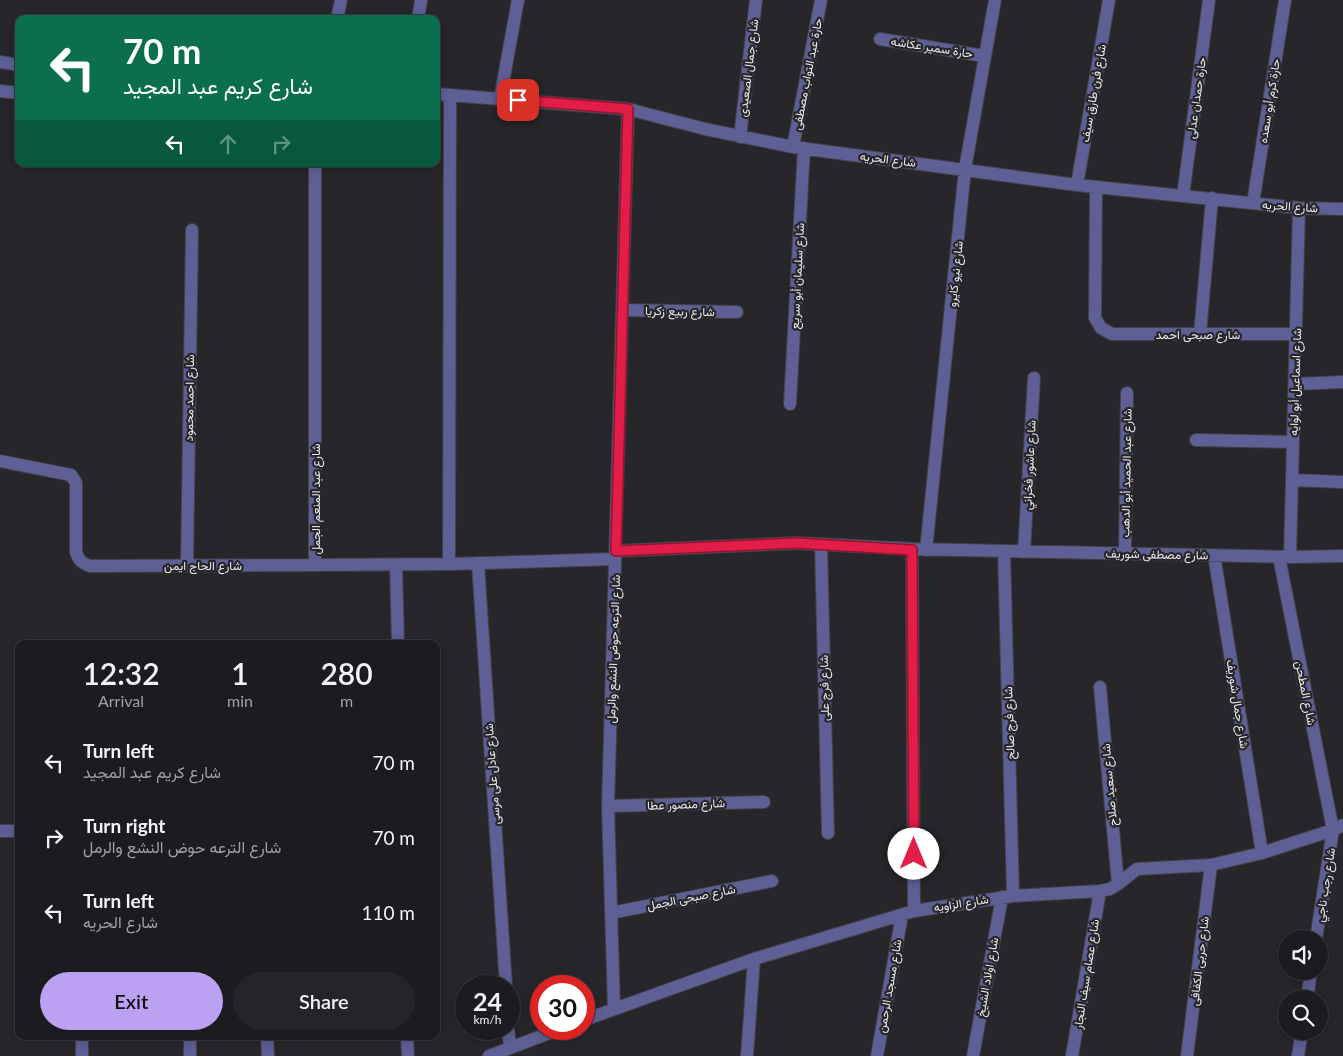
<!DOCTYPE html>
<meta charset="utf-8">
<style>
body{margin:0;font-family:Lato,Vazirmatn,sans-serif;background:#252529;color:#f1f3f6;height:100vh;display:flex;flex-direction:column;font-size:19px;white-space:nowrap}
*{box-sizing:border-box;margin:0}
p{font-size:16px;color:#a0a1a5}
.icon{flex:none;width:28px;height:28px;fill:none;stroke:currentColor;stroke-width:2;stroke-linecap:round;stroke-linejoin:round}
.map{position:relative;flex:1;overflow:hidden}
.sheet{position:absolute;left:15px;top:640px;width:425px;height:400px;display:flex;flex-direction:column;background:#1c1c20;border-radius:10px;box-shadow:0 2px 12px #0003,0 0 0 1px #3a3a3e}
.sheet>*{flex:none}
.banner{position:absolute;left:15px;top:15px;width:425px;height:152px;border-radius:10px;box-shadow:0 2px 12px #0003,0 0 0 1px #3a3a3e;background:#0b6e4f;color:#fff;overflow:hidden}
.tools{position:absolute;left:1278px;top:930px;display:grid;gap:10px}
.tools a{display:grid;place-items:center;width:50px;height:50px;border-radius:50%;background:#1c1c20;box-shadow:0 2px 12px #0003,0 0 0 1px #3a3a3e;font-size:25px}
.speed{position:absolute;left:455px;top:975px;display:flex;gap:10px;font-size:25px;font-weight:700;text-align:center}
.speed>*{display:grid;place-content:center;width:65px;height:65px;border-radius:50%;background:#1c1c20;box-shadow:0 2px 12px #0003,0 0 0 1px #3a3a3e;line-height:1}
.speed small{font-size:12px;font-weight:400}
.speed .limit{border:8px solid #d22;background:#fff;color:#111}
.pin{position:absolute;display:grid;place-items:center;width:42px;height:42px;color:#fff;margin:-21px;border-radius:10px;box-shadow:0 2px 8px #0006}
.me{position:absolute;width:55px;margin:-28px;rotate:0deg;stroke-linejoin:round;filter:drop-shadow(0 0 4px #0008)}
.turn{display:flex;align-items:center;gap:18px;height:105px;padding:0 25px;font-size:22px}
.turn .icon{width:65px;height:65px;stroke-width:2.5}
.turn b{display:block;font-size:35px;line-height:42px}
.lanes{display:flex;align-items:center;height:48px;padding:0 25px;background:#0003;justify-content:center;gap:25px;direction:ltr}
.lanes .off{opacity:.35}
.eta{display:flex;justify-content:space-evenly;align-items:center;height:85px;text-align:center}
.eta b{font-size:30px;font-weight:600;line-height:35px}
.primary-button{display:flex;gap:10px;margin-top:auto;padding:10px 25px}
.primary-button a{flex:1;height:58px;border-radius:30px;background:#bca0f2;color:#111;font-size:20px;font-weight:600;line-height:58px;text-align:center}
.primary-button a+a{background:#252529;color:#f1f3f6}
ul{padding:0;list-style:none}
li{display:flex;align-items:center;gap:15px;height:75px;padding:0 25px}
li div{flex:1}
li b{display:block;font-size:19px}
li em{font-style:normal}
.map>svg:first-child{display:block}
</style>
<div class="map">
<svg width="1343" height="1056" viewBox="0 0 1343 1056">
<rect width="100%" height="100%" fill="#26262b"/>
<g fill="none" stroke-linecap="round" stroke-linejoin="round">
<defs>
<path id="minor" d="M 337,19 L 341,0
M 418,19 L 421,0
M 880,39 L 984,56
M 0,62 L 19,65
M 0,91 L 19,93
M 436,94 L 628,109 L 705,129 L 793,147 L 1077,185 L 1299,208 L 1343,209
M 500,99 L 518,0
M 740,137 L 756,0
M 793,147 L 821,0
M 315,164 L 315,562 L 316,565 L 449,564 L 615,559
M 1077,185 L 1109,0
M 1096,187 L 1095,318 L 1101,328 L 1112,334 L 1296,334
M 1183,196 L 1209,0
M 1253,203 L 1285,0
M 623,310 L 737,312
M 1200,334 L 1212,198
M 1295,384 L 1343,382
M 790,404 L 804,148
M 1196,440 L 1293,442
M 0,461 L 71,475 L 76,483 L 76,552 C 79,561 82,563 90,566 L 316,565
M 1292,480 L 1343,482
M 821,544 L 828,833
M 912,549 L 914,911
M 926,550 L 965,169 L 995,0
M 616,551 L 796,543 L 912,549 L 1290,557 L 1343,556
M 1004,551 L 1013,896
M 1024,552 L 1034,378
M 1125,554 L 1127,393
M 1214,555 L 1262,853
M 1279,557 L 1333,830 L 1316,939
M 1290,557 L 1299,208
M 478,563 L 506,986
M 449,564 L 450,95
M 187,565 L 192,230
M 396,565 L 398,644
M 1100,687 L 1118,884
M 608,806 L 764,802
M 0,831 L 19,831
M 611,913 L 772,881
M 1307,999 L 1311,971
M 614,1009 L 608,806 L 628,109
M 584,1020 L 754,959 L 914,911 L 1013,896 L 1100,891 L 1110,889 L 1118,884 L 1137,869 L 1211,865 L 1262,853 L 1333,830 L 1343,825
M 508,1029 L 510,1047
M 82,1036 L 82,1056
M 190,1036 L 190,1056
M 267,1036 L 268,1056
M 407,1036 L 408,1056
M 489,1056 L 560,1029
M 747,1056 L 754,959
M 877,1056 L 902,915
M 973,1056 L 1002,897
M 1072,1056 L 1100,891
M 1187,1056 L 1211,865
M 1298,1056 L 1302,1031"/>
</defs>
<!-- minor casing -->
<use href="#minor" stroke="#424246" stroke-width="14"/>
<!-- minor -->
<use href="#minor" stroke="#5e5f95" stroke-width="12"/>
</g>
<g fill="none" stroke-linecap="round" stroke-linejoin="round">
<defs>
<path id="route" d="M 518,100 L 628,109 L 616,551 L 796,543 L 912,550 L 914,854"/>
</defs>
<!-- route casing -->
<use href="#route" stroke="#92132f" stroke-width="12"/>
<!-- route -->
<use href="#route" stroke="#e11d48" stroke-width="9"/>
</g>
<g text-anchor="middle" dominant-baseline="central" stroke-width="4.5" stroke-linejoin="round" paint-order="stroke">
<!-- street labels -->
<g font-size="12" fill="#ebebef" stroke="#26262b">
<text transform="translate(932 47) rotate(9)">حارة سمير عكاشه</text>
<text transform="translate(748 68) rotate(-83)">شارع جمال الصعيدى</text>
<text transform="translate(807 74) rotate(-79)">حارة عبد التواب مصطفى</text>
<text transform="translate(1093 93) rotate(-80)">شارع فرن طارق سيف</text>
<text transform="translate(1196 98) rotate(-82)">حارة حمدان عدلى</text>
<text transform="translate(1269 101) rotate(-81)">حارة كرم أبو سعده</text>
<text transform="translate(888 159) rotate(7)">شارع الحريه</text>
<text transform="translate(1290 206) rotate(4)">شارع الحريه</text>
<text transform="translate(955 274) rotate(-84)">شارع نيو كايرو</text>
<text transform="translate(797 276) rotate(-87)">شارع سليمان أبو سريع</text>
<text transform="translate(680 311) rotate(1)">شارع ربيع زكريا</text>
<text x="1198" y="334">شارع صبحى احمد</text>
<text transform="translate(1295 382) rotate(-88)">شارع اسماعيل أبو لوايه</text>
<text transform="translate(189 398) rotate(-89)">شارع احمد محمود</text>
<text transform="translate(1029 465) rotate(-87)">شارع عاشور فخراني</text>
<text transform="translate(1126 473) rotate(-89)">شارع عبد الحميد أبو الدهب</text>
<text transform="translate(315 499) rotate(-90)">شارع عبد المنعم الجمل</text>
<text transform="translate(1157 554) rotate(1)">شارع مصطفى شوريف</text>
<text x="203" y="565">شارع الحاج ايمن</text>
<text transform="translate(613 649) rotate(-88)">شارع الترعه حوض النشع والرمل</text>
<text transform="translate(824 688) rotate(-91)">شارع فرج على</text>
<text transform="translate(1306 693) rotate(79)">شارع المطحن</text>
<text transform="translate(1238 704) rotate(81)">شارع جمال شوريف</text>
<text transform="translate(1009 723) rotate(-92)">شارع فرج صالح</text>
<text transform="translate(492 774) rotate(-94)">شارع عادل على مرسى</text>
<text transform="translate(1109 785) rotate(-95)">شارع سعيد صلاح</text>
<text transform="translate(686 804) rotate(-2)">شارع منصور عطا</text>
<text transform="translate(1325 885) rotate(-81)">شارع رجب ناجي</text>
<text transform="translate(691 897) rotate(-11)">شارع صبحى الجمل</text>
<text transform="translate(961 903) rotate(-9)">شارع الزاويه</text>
<text transform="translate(1199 961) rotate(-83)">شارع حربى الكفافى</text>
<text transform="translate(1086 974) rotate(-81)">شارع عصام سيف النجار</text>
<text transform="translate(987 977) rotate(-80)">شارع اولاد الشيخ</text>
<text transform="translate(889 986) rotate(-80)">شارع مسجد الرحمن</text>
</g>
</g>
</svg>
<div class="tools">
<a><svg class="icon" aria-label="sound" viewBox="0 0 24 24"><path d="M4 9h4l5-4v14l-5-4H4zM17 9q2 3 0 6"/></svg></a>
<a><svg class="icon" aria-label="search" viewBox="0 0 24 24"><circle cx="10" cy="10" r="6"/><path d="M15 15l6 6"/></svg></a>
</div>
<div class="speed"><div>24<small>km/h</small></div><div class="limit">30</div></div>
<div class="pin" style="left:518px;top:100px;background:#d93025"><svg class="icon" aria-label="arrive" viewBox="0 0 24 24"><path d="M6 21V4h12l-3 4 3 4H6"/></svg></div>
<svg class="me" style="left:914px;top:854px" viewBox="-20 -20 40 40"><circle r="19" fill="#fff"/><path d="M0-13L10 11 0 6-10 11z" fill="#e11d48"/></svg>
<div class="banner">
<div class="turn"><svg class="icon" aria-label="left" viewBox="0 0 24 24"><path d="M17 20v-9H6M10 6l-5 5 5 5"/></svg><div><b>70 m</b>شارع كريم عبد المجيد</div></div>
<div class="lanes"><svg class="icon" aria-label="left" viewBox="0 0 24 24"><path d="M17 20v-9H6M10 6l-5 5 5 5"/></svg><svg class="icon off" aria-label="ahead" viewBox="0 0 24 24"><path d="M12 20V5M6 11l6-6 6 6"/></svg><svg class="icon off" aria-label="right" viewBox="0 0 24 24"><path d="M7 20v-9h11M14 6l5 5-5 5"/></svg></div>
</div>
<section class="sheet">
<div class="eta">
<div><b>12:32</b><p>Arrival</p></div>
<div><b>1</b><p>min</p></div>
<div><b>280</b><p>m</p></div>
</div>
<ul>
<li><svg class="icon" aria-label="left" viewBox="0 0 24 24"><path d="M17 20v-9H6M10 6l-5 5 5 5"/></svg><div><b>Turn left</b><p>شارع كريم عبد المجيد</p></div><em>70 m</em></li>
<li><svg class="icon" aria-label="right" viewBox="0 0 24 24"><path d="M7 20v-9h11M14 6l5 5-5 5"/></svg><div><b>Turn right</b><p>شارع الترعه حوض النشع والرمل</p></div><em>70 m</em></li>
<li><svg class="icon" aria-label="left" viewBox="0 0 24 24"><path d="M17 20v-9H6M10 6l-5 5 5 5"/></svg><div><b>Turn left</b><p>شارع الحريه</p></div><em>110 m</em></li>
</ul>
<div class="primary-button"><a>Exit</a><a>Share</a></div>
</section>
</div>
